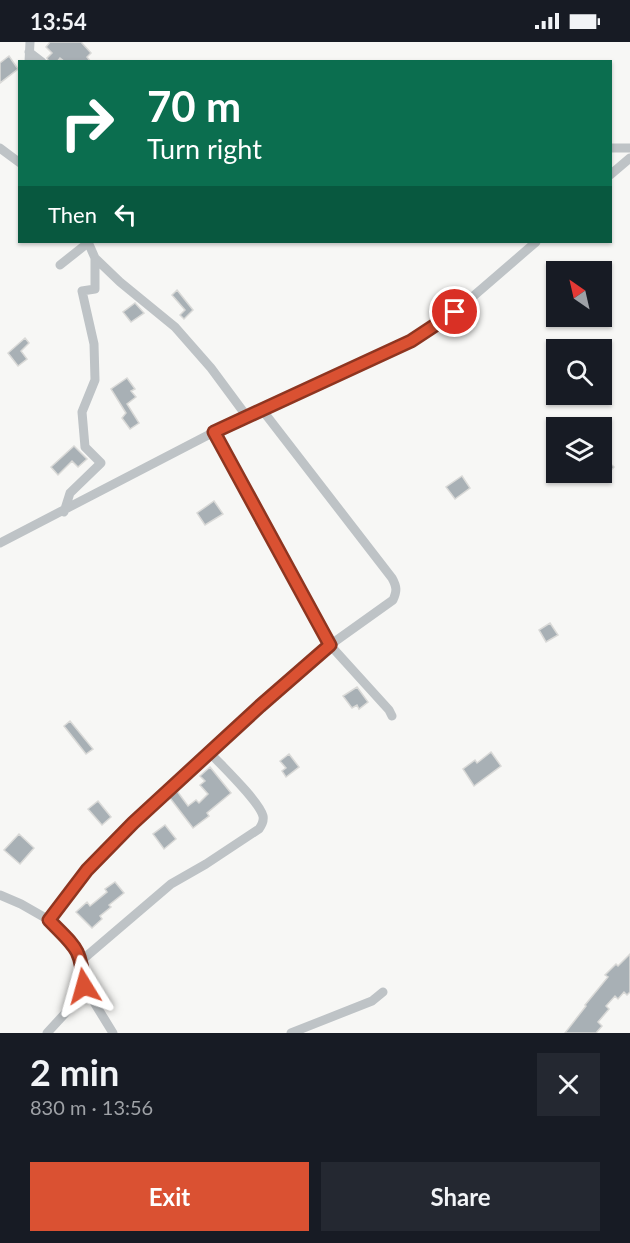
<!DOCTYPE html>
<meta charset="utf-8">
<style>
body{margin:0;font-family:Lato,sans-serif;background:#242831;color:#f1f3f6;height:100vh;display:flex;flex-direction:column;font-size:22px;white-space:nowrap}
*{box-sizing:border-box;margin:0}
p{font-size:20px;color:#9ea1a6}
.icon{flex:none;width:33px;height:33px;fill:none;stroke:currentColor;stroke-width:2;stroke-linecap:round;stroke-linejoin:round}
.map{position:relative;height:991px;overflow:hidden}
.panel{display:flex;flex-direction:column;background:#171b24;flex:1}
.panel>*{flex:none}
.guide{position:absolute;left:18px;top:18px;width:594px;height:183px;border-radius:0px;box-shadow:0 2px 4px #0004;background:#0b6e4f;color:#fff;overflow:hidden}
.needle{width:39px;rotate:326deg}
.fabs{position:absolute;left:546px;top:219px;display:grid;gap:12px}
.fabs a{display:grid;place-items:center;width:66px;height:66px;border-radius:0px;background:#171b24;box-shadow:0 2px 4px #0004;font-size:30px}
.pin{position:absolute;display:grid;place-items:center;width:51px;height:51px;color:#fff;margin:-26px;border:3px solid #fff;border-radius:50%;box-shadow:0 2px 6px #0007}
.me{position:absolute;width:66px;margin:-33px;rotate:352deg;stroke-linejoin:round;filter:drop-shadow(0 0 4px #0008)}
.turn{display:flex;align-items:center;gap:21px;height:126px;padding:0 30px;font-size:27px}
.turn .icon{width:78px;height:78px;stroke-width:2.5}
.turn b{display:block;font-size:42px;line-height:51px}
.then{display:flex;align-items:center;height:57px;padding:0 30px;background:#0003;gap:12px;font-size:22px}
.round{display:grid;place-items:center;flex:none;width:63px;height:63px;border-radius:0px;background:#242831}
.overview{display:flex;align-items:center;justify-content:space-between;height:102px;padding:0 30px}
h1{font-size:36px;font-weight:700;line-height:45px}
.cta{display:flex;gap:12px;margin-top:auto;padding:12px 30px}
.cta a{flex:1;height:69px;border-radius:0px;background:#da5132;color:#fff;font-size:24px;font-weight:700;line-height:69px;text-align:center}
.cta a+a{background:#242831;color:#f1f3f6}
.status{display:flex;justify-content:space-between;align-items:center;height:42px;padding:0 30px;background:#171b24;direction:ltr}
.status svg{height:16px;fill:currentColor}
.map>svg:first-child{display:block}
</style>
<div class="status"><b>13:54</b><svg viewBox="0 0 49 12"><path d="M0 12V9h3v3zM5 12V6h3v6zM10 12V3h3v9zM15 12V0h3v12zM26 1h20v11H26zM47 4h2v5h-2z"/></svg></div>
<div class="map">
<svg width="630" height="991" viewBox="0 0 630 991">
<rect width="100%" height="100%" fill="#f7f7f5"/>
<!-- building -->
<path fill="#a8b0b5" stroke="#d9d9d7" stroke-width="1.5" d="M 50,0 L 81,0 L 91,11 L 87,15 L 91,20 L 65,20 L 60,16 L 57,20 L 49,20 L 47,16 L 52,11 L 46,5 Z
M 9,14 L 18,27 L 0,41 L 0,21 Z
M 177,248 L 193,268 L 184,277 L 180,273 L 185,268 L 172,253 Z
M 135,261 L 144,271 L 131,280 L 123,270 Z
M 25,296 L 29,301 L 21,309 L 27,317 L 18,324 L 8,311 Z
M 127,336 L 135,347 L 131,349 L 136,355 L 127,362 L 139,381 L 130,387 L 122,376 L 126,371 L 111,347 Z
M 74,404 L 87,417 L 78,425 L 72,419 L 58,433 L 51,425 Z
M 602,414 L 614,425 L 599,440 L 588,430 L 602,430 Z
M 462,434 L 470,446 L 455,457 L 446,445 Z
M 214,459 L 223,472 L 205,483 L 197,471 Z
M 550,581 L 558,593 L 546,600 L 539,588 Z
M 357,645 L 368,660 L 359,667 L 357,663 L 352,666 L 343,654 Z
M 70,679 L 93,707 L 86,712 L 64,684 Z
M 491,710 L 501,724 L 474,744 L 463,727 L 475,718 L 477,721 Z
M 289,712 L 299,725 L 286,735 L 282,729 L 286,726 L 280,719 Z
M 210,725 L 231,751 L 207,771 L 209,774 L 193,786 L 170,756 L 177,749 L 188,764 L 196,758 L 199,761 L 208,752 L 200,743 L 205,739 L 200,734 Z
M 98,759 L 111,775 L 102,783 L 88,767 Z
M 165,783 L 176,797 L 164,807 L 153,792 Z
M 19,792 L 34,806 L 20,822 L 4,808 Z
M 115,840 L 124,851 L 109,863 L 111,865 L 100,874 L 102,877 L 92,886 L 76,870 L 87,860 L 90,864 L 107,850 L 105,847 Z
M 630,912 L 630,950 L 627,953 L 624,950 L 618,957 L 615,954 L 606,964 L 609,967 L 598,980 L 602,984 L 596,991 L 565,991 L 586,964 L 585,963 L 608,935 L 605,933 L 616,922 L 618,924 Z"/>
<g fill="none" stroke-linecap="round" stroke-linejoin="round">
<!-- minor -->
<path stroke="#bec3c6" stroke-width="9" d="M 29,10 L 42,20
M 29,20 L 30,0
M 0,106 L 20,121
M 610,106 L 630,106
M 610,133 L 630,116
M 88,200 L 95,216 L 120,240 L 175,285 L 211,326 L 248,376
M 60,223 L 89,200
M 214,390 L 330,603 L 389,668 L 392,674
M 64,470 L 70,451 L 101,421 L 85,405 L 82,370 L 95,338 L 94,302 L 82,249 L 95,247 L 95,216
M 0,501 L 214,390 L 411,299 L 455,270 L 536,200
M 0,853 L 21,862 L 49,878 L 78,908 L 82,918 L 84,944 L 82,953 L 47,991
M 49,878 L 87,828 L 133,781 L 260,664 L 330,603 L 393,558 C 397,549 397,545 392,536 L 263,369
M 82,918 L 171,842 L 206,822 L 259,787 C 262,783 264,779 263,774 C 259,759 222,724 210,711
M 84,944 L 113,991
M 291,991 L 372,959 L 383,950"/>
</g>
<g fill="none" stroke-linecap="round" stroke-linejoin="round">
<defs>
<path id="route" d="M 84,944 C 81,905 75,905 49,878 L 87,828 L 133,781 L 260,664 L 330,603 L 214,390 L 411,299 L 455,270"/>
</defs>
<!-- route casing -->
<use href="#route" stroke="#8e3520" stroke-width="15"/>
<!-- route -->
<use href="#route" stroke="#da5132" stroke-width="10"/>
</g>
</svg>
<div class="fabs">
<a><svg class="needle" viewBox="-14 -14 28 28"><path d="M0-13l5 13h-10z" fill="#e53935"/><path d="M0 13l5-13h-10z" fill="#9ea1a6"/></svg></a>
<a><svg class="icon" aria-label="search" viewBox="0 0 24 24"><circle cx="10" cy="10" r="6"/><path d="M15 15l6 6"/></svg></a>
<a><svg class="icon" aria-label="layers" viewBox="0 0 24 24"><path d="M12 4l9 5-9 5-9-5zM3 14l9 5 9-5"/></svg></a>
</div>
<div class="pin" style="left:455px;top:270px;background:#d93025"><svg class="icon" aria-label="arrive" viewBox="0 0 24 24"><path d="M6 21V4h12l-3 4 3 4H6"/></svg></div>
<svg class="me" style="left:84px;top:944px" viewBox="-20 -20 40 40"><path d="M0-17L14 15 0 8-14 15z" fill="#da5132" stroke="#fff" stroke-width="4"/></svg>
<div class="guide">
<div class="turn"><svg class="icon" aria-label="right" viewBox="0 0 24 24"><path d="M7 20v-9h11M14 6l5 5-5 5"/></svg><div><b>70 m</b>Turn right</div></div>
<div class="then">Then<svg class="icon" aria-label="left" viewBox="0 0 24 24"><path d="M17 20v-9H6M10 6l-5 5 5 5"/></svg></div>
</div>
</div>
<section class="panel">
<div class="overview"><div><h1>2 min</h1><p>830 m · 13:56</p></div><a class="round"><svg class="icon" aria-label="close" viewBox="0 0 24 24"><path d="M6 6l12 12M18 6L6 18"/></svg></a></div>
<div class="cta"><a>Exit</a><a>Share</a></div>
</section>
